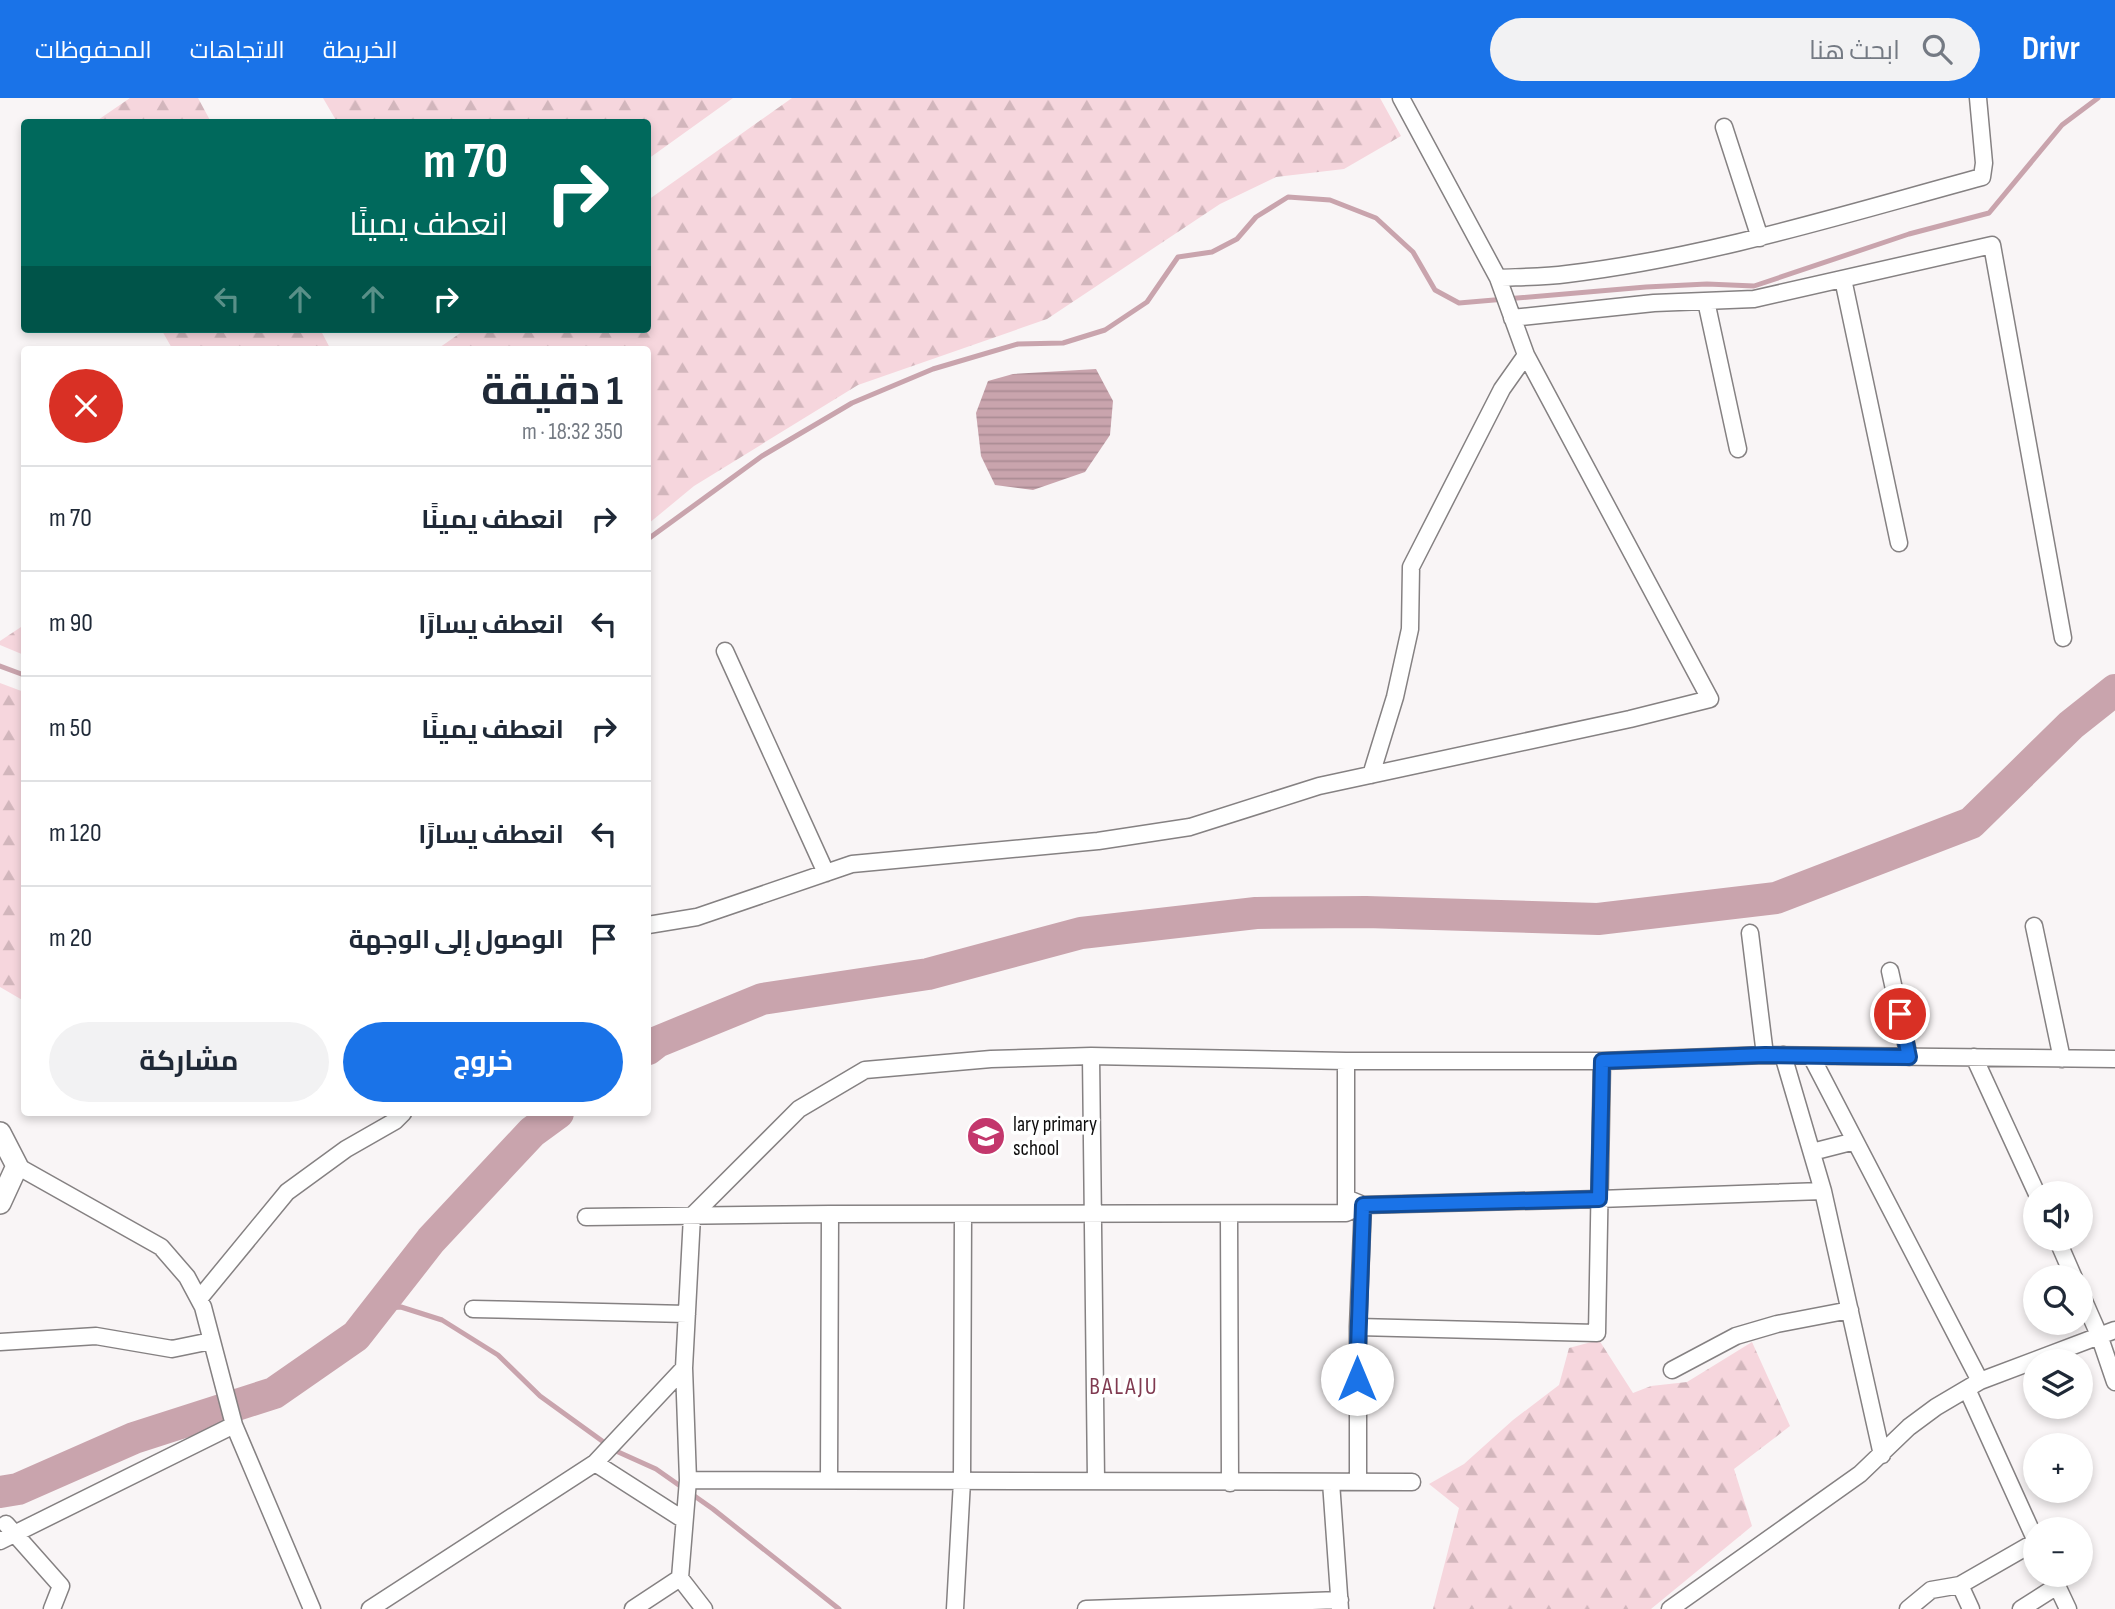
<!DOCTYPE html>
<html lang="ar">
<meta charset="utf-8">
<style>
body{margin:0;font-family:"Sofia Sans Condensed",Cairo,sans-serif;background:#f2f2f3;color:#1f2937;direction:rtl;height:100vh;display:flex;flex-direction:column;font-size:26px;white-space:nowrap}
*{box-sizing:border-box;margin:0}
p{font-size:23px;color:#747a83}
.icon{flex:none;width:38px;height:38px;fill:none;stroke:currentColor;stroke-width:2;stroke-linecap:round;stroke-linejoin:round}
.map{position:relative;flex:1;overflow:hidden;direction:ltr}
.side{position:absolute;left:21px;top:248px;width:630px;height:770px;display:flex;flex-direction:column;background:#fff;border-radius:7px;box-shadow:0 4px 10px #0003;direction:rtl}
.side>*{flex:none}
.guide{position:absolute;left:21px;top:21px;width:630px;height:214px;border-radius:7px;box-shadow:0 4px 10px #0003;direction:rtl;background:#00695c;color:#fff;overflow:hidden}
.buttons{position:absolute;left:2023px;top:1083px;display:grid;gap:14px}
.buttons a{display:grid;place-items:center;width:70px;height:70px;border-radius:50%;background:#fff;box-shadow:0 4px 10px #0003;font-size:35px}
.pin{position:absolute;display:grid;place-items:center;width:60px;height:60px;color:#fff;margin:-30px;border:4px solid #fff;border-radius:50%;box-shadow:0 2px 7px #0007}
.me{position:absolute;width:77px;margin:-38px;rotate:0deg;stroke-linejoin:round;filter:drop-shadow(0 0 5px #0008)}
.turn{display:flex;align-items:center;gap:24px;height:147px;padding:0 28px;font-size:32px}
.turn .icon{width:91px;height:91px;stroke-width:2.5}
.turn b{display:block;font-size:49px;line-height:60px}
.lanes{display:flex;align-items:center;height:66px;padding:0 28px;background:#0003;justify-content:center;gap:35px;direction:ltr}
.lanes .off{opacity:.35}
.round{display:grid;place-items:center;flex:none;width:74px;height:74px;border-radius:37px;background:#f2f2f3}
.overview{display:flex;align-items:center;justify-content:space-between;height:119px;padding:0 28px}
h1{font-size:42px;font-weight:700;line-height:52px}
.cta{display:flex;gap:14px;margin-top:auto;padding:14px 28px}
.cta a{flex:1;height:80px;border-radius:42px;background:#1a73e8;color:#fff;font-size:28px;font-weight:700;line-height:80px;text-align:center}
.cta a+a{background:#f2f2f3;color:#1f2937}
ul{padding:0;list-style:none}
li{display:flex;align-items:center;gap:21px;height:105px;padding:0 28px;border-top:2px solid #e0e1e3}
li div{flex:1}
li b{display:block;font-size:26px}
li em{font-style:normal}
header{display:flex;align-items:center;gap:42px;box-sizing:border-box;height:98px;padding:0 35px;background:#1a73e8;color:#fff}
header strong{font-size:33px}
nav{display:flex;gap:38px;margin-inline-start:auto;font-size:24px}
.search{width:490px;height:63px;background:#f2f2f3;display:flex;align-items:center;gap:18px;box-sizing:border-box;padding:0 24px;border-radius:38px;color:#747a83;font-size:26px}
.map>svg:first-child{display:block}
</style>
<header>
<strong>Drivr</strong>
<div class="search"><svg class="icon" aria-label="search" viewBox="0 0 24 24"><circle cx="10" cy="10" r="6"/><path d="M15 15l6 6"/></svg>ابحث هنا</div>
<nav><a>الخريطة</a><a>الاتجاهات</a><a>المحفوظات</a></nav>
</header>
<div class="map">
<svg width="2115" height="1511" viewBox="0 0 2115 1511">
<defs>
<pattern id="forest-firs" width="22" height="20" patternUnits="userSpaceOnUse" patternTransform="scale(1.75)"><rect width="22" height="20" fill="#f6d6dd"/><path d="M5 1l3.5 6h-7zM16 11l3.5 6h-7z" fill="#d2b6bc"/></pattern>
<pattern id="water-rules" width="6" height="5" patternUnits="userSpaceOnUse" patternTransform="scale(1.75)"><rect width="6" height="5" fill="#c9a4ad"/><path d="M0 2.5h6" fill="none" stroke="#ab8c94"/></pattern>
</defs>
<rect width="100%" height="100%" fill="#f9f5f6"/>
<!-- forest -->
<path fill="url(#forest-firs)" d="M 130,0 L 198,0 L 211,24 L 95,24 Z
M 323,0 L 733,0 L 648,61 L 648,24 L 337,24 Z
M 792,0 L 1380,0 L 1401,38 L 1344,71 L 1276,79 L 1220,106 L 1047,221 L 858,287 L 694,388 L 648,426 L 648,252 L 436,252 L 466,231 L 648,231 L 648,102 Z
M 161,231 L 320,231 L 331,252 L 173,252 Z
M 24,527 L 24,557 L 0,547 L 0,543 Z
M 0,585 L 24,594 L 24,903 L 0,889 Z
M 1599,1242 L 1633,1295 L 1651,1288 L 1687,1284 L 1752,1244 L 1790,1328 L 1734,1371 L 1752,1428 L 1651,1511 L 1433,1511 L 1459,1410 L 1429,1386 L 1464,1366 L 1513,1322 L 1559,1287 L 1569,1250 Z"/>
<!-- water -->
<path fill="url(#water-rules)" d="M 1096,271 L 1113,303 L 1110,337 L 1085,374 L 1033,392 L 995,387 L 981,358 L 976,315 L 988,283 L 1013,276 Z"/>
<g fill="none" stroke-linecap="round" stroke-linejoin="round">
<!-- stream -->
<path stroke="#c9a4ad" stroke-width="5" d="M 648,441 L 762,358 L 852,305 L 933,271 L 1018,246 L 1063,245 L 1105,232 L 1147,204 L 1178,159 L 1212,154 L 1237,141 L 1256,119 L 1288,99 L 1330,102 L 1376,120 L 1413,154 L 1435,192 L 1459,205 L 1646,189 L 1707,186 L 1754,188 L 1909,136 L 1989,115 L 2062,27 L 2098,0
M 0,568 L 24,577
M 377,1211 L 401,1209 L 442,1222 L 498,1257 L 540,1298 L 616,1353 L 656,1371 L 713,1411 L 839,1511"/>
<!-- river -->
<path stroke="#c9a4ad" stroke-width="32" d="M 648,951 L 657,944 L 762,901 L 928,876 L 1081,835 L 1256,815 L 1366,814 L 1598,821 L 1776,800 L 1971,725 L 2071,627 L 2115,592
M 0,1394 L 18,1391 L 134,1340 L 274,1295 L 356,1238 L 431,1142 L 532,1034 L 558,1015"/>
<defs>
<path id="street" d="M 1724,29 L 1760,140
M 1498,180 C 1521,179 1545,179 1567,176 C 1709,159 1845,116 1982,79 L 1984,65 L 1978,0
M 1843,181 L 1899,445
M 1706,203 L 1738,351
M 1512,220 L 1654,205 L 1754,201 L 1992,147 L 2063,540
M 725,553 L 826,775
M 1371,677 L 1395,599 L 1410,531 L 1411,469 L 1502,291 L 1526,257
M 648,827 L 697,819 L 852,766 L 1098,743 L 1190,729 L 1319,688 L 1630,621 L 1710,601 L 1526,257 L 1498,180 L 1401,0
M 2034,828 L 2062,961
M 1750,835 L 1765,957
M 1890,873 L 1909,959
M 1783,957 L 1823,1093 L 1882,1357
M 1091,958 L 1096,1382
M 1811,958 L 1980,1283
M 1974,959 L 2037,1096
M 1346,963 L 1346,1108
M 1812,1054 L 1855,1043
M 17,1068 L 161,1149 L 187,1179 L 203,1209 L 234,1327 L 312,1511
M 1346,1100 L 1363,1107 L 1358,1229 L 1358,1384
M 1229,1117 L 1230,1385
M 586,1119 L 830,1116 L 1346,1115 L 1363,1107 L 1599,1101 L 1823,1093
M 2057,1141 L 2074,1180
M 2081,1196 L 2099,1237 L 2115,1284
M 199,1201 L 287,1094 L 346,1051 L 395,1023 L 403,1015
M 473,1211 L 687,1216
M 1358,1229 L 1597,1235 L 1602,963
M 0,1244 L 96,1238 L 172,1251 L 211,1243
M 1672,1272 L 1736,1238 L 1777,1226 L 1850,1212
M 1967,1291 L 2035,1441
M 595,1365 L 684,1422
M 688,1382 L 1412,1384
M 829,1382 L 830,1116
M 1331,1384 L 1340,1511
M 6,1426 L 61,1488 L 52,1511
M 0,1443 L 234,1327
M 2052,1477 L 2068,1511
M 1960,1487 L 1971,1511
M 370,1511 L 595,1365 L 684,1270
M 633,1511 L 680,1480
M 704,1511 L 680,1480 L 688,1382 L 684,1270 L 692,1118 L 799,1011 L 865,972 L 991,961 L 1091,958 L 1346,963 L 1602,963 L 1765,957 L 2115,961
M 955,1511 L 962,1383 L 963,1117
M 1086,1511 L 1340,1502
M 1670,1511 L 1860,1376 L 1909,1329 L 1936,1309 L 1980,1283 L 2115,1232
M 1908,1511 L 1931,1492 L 1960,1487 L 2035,1444
M 2021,1511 L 2057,1488"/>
<path id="secondary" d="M 0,1035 L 17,1068 L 0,1105"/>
</defs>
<!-- street casing -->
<use href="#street" stroke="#858182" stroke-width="19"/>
<!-- secondary casing -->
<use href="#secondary" stroke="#858182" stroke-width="24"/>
<!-- street -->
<use href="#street" stroke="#fff" stroke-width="16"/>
<!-- secondary -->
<use href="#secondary" stroke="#fff" stroke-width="21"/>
</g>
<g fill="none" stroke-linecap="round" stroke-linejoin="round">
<defs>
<path id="route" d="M 1357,1281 L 1363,1107 L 1599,1101 L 1602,963 L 1765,957 L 1909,959 L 1900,916"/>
</defs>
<!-- route casing -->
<use href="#route" stroke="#114b97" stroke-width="18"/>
<!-- route -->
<use href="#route" stroke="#1a73e8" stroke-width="12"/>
</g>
<!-- icons -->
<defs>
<symbol id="school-disc" viewBox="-11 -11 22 22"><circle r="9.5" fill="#c3376c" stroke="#fff"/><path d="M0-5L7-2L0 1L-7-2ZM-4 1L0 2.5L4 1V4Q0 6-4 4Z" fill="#fff"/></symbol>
</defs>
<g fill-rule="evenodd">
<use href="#school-disc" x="964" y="1016" width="44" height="44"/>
</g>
<g text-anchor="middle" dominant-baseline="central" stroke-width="7" stroke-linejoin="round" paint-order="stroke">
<!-- poi labels -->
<g font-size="21" fill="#0e0d0d" stroke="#fff" text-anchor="start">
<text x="1013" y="1026">lary primary<tspan x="1013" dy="24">school</tspan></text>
</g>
<!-- quarter labels -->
<g font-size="24" letter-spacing="2" fill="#803a50" stroke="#fff">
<text x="1124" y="1288">BALAJU</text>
</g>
</g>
</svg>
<div class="buttons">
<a><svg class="icon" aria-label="sound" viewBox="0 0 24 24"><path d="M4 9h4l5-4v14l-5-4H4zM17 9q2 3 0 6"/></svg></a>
<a><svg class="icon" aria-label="search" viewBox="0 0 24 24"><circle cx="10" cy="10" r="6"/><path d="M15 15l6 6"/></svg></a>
<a><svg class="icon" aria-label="layers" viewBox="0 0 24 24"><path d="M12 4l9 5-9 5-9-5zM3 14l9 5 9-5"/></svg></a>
<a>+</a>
<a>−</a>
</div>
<div class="pin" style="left:1900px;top:916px;background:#d93025"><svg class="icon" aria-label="arrive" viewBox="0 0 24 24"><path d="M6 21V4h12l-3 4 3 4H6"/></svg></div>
<svg class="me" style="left:1357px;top:1281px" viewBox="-20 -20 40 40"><circle r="19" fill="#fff"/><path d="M0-13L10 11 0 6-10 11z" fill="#1a73e8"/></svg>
<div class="guide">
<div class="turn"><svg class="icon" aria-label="right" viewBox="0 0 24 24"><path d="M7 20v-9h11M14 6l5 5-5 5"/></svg><div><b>70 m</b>انعطف يمينًا</div></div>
<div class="lanes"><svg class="icon off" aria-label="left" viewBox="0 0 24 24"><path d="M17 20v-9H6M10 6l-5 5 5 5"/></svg><svg class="icon off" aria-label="ahead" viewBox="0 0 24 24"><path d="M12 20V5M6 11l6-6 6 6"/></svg><svg class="icon off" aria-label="ahead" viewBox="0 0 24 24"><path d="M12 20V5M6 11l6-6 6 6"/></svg><svg class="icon" aria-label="right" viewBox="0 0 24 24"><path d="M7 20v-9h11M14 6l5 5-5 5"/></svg></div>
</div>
<section class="side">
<div class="overview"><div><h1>1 دقيقة</h1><p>350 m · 18:32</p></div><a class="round" style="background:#d93025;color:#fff"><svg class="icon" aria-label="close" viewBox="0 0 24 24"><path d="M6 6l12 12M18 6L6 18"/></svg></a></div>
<ul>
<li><svg class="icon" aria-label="right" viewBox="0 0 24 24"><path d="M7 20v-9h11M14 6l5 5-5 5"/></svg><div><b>انعطف يمينًا</b></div><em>70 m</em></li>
<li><svg class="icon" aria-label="left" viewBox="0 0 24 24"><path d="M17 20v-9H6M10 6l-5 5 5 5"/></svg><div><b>انعطف يسارًا</b></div><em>90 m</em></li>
<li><svg class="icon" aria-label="right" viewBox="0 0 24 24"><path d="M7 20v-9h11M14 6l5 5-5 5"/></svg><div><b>انعطف يمينًا</b></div><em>50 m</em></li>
<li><svg class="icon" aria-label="left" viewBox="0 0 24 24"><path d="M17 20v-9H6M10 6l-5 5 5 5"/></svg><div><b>انعطف يسارًا</b></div><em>120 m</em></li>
<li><svg class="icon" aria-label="arrive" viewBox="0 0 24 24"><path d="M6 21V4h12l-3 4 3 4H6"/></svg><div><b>الوصول إلى الوجهة</b></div><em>20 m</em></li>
</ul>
<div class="cta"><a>خروج</a><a>مشاركة</a></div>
</section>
</div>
